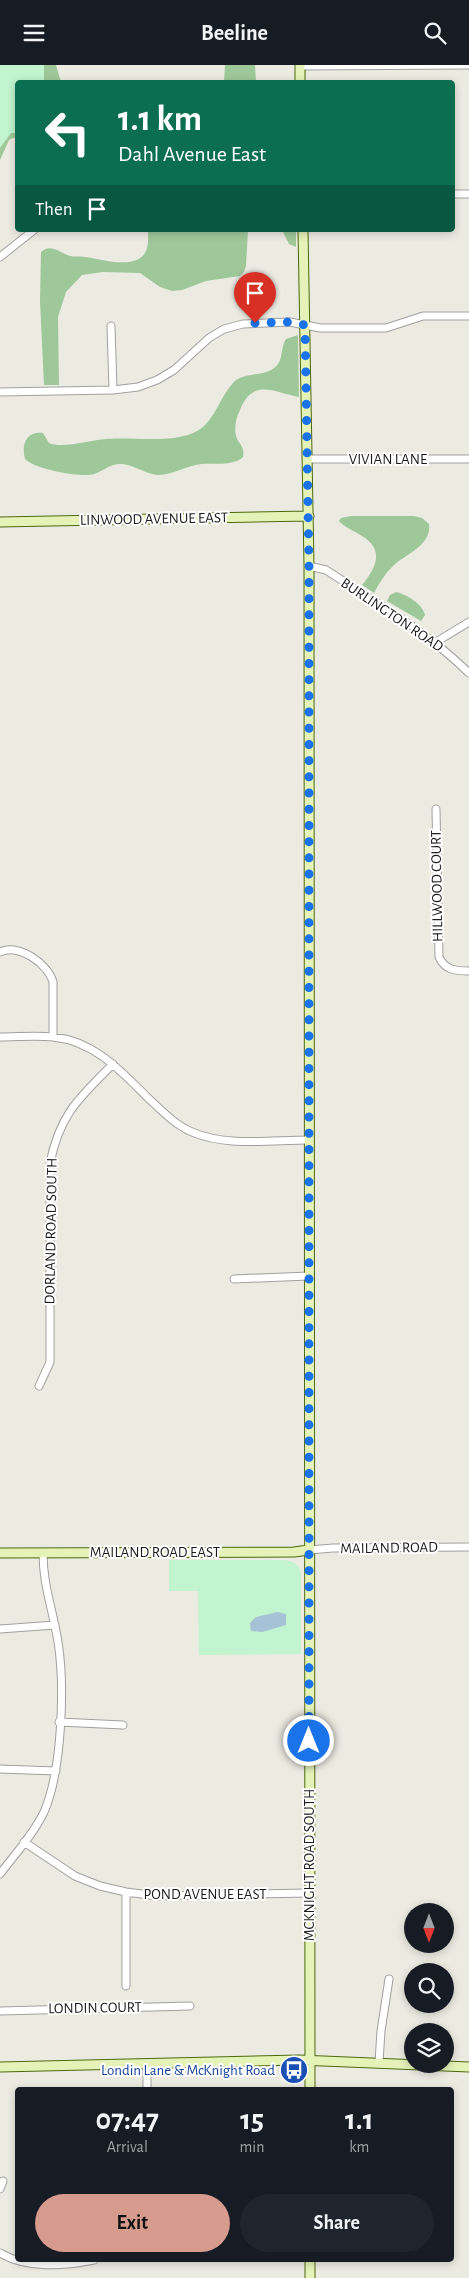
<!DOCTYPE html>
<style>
body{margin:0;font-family:"Alegreya Sans",sans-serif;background:#20242c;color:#f1f3f6;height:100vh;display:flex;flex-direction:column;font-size:19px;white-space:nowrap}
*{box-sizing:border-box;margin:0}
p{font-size:16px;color:#9ea1a6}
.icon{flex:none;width:28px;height:28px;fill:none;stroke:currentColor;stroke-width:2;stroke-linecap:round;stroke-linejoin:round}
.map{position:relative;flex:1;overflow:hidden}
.sheet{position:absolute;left:15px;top:2022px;width:439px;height:175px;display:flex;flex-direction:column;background:#171b24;border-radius:5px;box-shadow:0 2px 8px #0003}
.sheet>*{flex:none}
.top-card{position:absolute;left:15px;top:15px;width:440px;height:152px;border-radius:5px;box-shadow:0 2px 8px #0003;background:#0b6e4f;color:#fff;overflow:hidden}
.needle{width:32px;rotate:180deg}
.fabs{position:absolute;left:404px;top:1838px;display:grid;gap:10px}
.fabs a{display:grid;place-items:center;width:50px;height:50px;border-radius:50%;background:#171b24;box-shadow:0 2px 8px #0003;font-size:25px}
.pin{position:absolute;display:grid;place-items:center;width:42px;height:42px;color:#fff;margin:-51px -21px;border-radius:50% 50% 50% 0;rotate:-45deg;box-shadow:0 0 5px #0007}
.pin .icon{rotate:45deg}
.me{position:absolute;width:55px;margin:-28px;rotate:0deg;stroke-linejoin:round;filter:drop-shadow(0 0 4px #0008)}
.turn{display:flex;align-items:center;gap:18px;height:105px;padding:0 20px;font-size:22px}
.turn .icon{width:65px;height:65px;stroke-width:2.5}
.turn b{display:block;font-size:35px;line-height:42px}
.then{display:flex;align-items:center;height:48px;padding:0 20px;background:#0003;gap:10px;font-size:19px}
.eta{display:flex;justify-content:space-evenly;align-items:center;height:85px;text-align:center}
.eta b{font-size:30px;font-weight:700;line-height:35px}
.primary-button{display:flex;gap:10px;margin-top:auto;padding:10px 20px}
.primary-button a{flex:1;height:58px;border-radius:30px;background:#d79b8e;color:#111;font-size:20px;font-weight:700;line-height:58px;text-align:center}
.primary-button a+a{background:#20242c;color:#f1f3f6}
header{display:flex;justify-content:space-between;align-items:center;height:65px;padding:0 20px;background:#171b24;font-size:22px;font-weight:700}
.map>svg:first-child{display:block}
</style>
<header><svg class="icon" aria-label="menu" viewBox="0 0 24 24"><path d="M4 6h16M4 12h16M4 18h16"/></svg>Beeline<svg class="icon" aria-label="search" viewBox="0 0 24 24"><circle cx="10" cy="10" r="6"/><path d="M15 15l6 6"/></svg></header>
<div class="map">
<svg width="469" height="2213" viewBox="0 0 469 2213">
<rect width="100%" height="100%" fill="#ecebe2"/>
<!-- forest -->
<path fill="#9fc89a" d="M 4,0 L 56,0 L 61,17 L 18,18 L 17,73 L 13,73 L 9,75 L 0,95 L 0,3 Z
M 225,0 L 255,0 L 256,17 L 224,17 Z
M 148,165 L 248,165 L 246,201 L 244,207 L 240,211 L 206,216 L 182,225 L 172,226 L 160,222 L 140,208 L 103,207 L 82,210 L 66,227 L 58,252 L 59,320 L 44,320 L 40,236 L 41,187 C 52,178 59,188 70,191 C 75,192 80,191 85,192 C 101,194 134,205 145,188 C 149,181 148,173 148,165 Z
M 282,165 L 296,165 L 296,182 L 289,179 Z
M 298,270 L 299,332 C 275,328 253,312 240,345 C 236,352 234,363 236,371 C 239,380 245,381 243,392 C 234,401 214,398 202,399 C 187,400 173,410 158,410 C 145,409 135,400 122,399 C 110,398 104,406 94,409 C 81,413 34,404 25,394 C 21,380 26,366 43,368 L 49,378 C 62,384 91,375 106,374 C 134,371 185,382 206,359 C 217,347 222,330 233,318 C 244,305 267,314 278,299 C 283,292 281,281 286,274 Z
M 351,451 L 414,451 L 422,453 L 429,459 C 432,481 405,489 392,502 C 385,509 379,518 374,528 L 362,520 C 376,503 385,485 362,471 C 355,466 345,463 339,456 L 341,453 Z
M 396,527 C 406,529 423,539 425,550 L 421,556 L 387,536 L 390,530 Z"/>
<!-- park -->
<path fill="#c1f4cf" d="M 0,0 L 44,0 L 44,17 L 18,18 L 17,68 L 11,68 L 0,83 Z
M 169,1495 L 284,1495 C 294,1496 299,1499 301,1509 L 301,1589 L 199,1590 L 198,1526 L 169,1526 Z"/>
<!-- water -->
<path fill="#a5c2d7" d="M 277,1547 L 286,1549 L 286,1560 L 262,1567 L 251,1566 L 250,1558 L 256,1552 Z"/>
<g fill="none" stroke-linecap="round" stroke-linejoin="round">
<defs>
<path id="street" d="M 300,1 L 469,0
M 452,129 L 469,129
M 0,192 L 34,165
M 111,261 L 113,325
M 0,327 L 113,325 L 138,322 L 157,315 L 174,305 L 209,273 L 224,264 L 243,259 L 290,257 L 320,263 L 386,263 L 423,251 L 469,251
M 308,394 L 469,394
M 309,501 L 326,505 C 377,538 425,565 469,608
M 436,577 L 469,557
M 436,744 L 439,892 C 445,905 455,906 469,906
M 0,887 C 19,878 48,899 53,917 L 53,972
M 0,972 C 18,972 36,970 53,972 C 94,976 120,1005 147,1032 C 161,1045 174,1059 192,1067 C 227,1082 271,1075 309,1075
M 234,1214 L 309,1211
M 39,1321 L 50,1297 L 50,1098 C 60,1049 79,1033 113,999
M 309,1485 L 333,1483 L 469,1482
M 0,1564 L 55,1560
M 59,1657 L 123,1660
M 0,1704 L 56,1706
M 24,1777 L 75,1811 L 100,1821 L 126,1827 L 157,1831 L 309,1828
M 0,1809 C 15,1789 33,1770 44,1747 C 62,1706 65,1621 58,1577 C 53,1545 43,1521 43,1488
M 126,1827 L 126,1921
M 0,1946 L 190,1941
M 379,1997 L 381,1966 L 389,1914
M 147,1998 L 147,2025
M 0,2124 L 3,2116
M 0,2188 C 28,2204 63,2201 94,2195"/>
<path id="secondary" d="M 300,0 L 300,18
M 303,165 L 309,501 L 310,2025
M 0,457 L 309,451
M 0,1488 L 294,1487 L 309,1485
M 0,2002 L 299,1995 L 469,2002
M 310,2195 L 310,2213"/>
</defs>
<!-- street casing -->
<use href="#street" stroke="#a0a0a0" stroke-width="9"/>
<!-- secondary casing -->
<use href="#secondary" stroke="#4d680d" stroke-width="11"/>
<!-- street -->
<use href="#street" stroke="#fff" stroke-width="7"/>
<!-- secondary -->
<use href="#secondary" stroke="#e5f3b9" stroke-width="9"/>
</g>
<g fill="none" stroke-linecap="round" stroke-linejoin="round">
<!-- route -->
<path stroke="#1a73e8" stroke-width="9" stroke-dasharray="0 16.2" d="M 255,258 L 290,257 L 305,260 L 309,501 L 309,1676"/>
</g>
<!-- icons -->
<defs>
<symbol id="bus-disc" viewBox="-11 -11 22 22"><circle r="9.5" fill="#1a4fb4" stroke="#fff"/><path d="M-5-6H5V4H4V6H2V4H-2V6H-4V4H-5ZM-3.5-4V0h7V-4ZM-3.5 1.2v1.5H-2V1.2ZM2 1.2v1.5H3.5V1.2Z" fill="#fff"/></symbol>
</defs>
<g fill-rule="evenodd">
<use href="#bus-disc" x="278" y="1989" width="32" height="32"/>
</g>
<g text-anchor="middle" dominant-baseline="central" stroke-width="4" stroke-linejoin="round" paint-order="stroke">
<!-- street labels -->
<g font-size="15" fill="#1c1c1c" stroke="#fff">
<text x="388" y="394">VIVIAN LANE</text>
<text transform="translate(154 454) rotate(-1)">LINWOOD AVENUE EAST</text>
<text transform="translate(392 550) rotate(34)">BURLINGTON ROAD</text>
<text transform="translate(437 821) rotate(-91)">HILLWOOD COURT</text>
<text transform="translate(51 1166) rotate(-89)">DORLAND ROAD SOUTH</text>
<text transform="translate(389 1483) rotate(-1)">MAILAND ROAD</text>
<text x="155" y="1487">MAILAND ROAD EAST</text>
<text transform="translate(309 1800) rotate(-90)">MCKNIGHT ROAD SOUTH</text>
<text x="205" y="1829">POND AVENUE EAST</text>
<text transform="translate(95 1943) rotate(-1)">LONDIN COURT</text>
</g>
<!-- transit labels -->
<g font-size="15" fill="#164399" stroke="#fff" text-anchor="end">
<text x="275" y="2005">Londin Lane &amp; McKnight Road</text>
</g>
</g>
</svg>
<div class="fabs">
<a><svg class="needle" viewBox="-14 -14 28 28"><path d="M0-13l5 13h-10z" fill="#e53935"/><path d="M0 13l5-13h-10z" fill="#9ea1a6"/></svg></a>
<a><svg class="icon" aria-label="search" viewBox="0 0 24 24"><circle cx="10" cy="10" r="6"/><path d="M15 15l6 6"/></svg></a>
<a><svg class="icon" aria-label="layers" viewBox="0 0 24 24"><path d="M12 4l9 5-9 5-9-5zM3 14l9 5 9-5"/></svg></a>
</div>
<div class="pin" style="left:255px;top:258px;background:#d93025"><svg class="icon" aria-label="arrive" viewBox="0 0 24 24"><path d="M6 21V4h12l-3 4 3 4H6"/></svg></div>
<svg class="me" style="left:309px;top:1676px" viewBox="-20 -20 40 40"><circle r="17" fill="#1a73e8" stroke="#fff" stroke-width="3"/><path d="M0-11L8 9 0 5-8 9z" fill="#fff"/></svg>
<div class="top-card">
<div class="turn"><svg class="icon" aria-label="left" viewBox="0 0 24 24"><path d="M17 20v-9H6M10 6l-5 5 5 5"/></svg><div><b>1.1 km</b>Dahl Avenue East</div></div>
<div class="then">Then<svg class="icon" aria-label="arrive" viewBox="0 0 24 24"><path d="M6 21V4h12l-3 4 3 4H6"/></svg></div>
</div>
<section class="sheet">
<div class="eta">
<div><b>07:47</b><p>Arrival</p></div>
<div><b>15</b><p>min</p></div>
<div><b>1.1</b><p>km</p></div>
</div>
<div class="primary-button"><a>Exit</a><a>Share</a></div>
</section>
</div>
